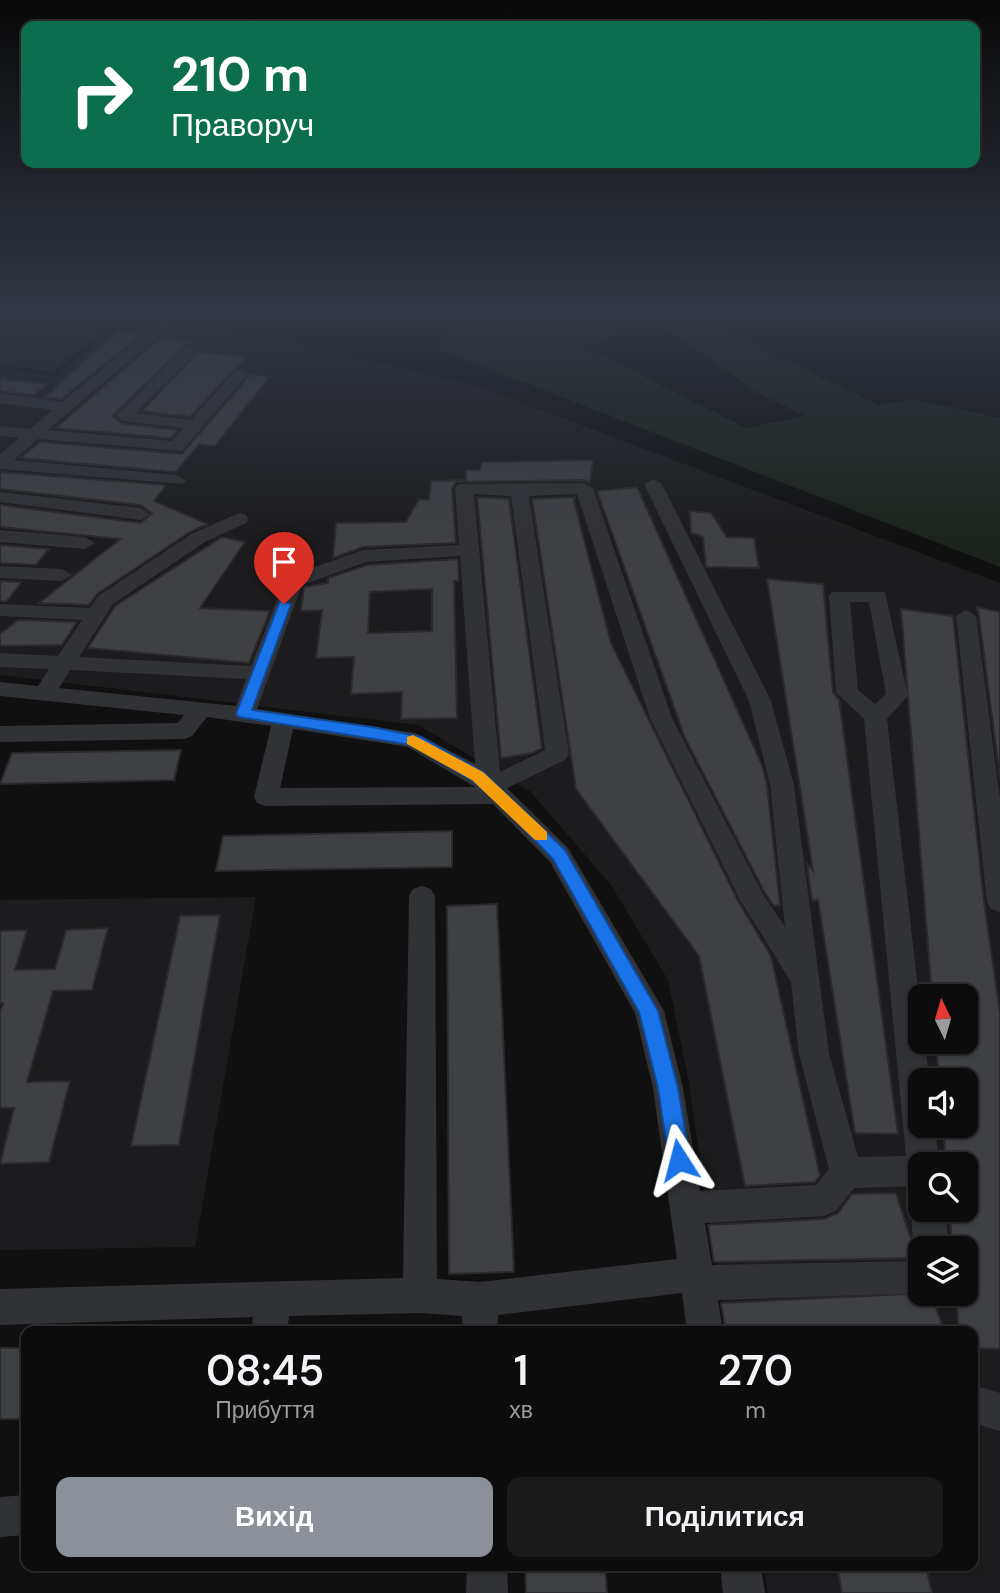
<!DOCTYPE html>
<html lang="uk">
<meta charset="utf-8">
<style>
body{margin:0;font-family:"DM Sans",sans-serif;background:#1a1a1b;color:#f1f3f6;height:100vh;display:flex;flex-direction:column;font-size:26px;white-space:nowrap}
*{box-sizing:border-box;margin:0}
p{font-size:23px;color:#9a9b9d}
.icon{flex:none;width:38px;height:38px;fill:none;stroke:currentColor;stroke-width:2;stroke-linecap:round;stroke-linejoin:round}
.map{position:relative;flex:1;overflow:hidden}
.side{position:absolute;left:21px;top:1326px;width:957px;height:245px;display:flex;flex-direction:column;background:#0c0c0d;border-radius:14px;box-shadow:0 2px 5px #0004,0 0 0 2px #2c2c2e}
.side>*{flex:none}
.hud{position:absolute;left:21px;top:21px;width:959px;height:147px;border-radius:14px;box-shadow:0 2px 5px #0004,0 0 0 2px #2c2c2e;background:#0b6e4f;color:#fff;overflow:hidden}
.needle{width:46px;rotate:355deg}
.buttons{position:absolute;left:908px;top:984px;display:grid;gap:14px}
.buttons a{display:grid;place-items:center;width:70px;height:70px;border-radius:14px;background:#0c0c0d;box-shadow:0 2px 5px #0004,0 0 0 2px #2c2c2e;font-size:35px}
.pin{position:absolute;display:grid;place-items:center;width:60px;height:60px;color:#fff;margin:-72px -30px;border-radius:50% 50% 50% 0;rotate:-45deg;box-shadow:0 0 7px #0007}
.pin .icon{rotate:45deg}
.me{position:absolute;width:77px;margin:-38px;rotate:351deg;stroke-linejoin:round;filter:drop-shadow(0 0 5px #0008)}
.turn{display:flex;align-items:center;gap:24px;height:147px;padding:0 35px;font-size:32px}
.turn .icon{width:91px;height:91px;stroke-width:2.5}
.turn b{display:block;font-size:49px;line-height:60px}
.eta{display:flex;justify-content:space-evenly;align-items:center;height:119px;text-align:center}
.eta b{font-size:42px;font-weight:600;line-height:49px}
.action{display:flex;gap:14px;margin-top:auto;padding:14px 35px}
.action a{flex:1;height:80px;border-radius:14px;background:#8c9099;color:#fff;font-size:28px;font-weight:600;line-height:80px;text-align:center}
.action a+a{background:#1a1a1b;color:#f1f3f6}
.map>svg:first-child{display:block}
</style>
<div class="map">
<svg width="1000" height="1593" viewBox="0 0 1000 1593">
<rect width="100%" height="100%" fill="#101011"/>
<!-- built -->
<path fill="#1c1c1e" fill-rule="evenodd" d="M 133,314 L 175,314 L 480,387 L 1000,583 L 1000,1593 L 768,1593 L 763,1566 L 973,1566 L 973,1332 L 726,1332 L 688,1078 L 668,980 L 611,885 L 531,792 L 418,725 L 0,675 L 0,368 L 56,376 ZM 920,996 L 966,996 L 966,1041 L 920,1041 ZM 920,1080 L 966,1080 L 966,1125 L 920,1125 ZM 920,1164 L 966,1164 L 966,1209 L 920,1209 ZM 920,1248 L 966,1248 L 966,1293 L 920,1293 Z
M 256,897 L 195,1247 L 0,1250 L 0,900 Z"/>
<!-- green -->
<path fill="#1c241d" d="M 0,314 L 122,314 L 53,372 L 0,365 Z
M 421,314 L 634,314 L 616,333 L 584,350 L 593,351 L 746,428 L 805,416 L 752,390 L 712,359 L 657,325 L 650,314 L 702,314 L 742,339 L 878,405 L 913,399 L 1000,418 L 1000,567 L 435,348 L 455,325 Z"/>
<!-- building -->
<path fill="#3f4044" stroke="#2a2a2d" stroke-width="2" fill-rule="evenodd" d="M 118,331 L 142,334 L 61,399 L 45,397 Z
M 161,337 L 190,341 L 112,416 L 123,424 L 178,430 L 171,438 L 56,428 Z
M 199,352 L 246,357 L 190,417 L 142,411 Z
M 250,375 L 270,376 L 215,446 L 199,444 L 176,472 L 20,458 L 40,442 L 182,454 Z
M 0,379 L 47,384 L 34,395 L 0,391 Z
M 593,460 L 590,483 L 584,480 L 456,482 L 452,488 L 456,543 L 363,547 L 333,558 L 336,523 L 406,522 L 419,499 L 429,500 L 431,481 L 466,480 L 466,470 L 480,470 L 482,462 Z
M 0,472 L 166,485 L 154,501 L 208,524 L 190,532 L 97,594 L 89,605 L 39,603 L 120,539 L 0,527 L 0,505 L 141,523 L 152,513 L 141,505 L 0,489 Z
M 637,487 L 762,765 L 767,785 L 780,905 L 774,906 L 765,893 L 685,738 L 597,491 Z
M 477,497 L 509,499 L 542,748 L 533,753 L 501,758 Z
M 575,497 L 574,501 L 611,643 L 738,901 L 771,956 L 820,1176 L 815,1182 L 745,1186 L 699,956 L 576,789 L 532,499 Z
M 690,511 L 711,513 L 727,537 L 754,538 L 759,568 L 706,567 L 703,537 L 691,533 Z
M 222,537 L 245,542 L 200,608 L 270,611 L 249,663 L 88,648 L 115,606 Z
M 0,545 L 49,549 L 36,565 L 0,563 Z
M 458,559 L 459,581 L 454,581 L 457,718 L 401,719 L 402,692 L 351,694 L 354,657 L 316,658 L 322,610 L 301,611 L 304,587 L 328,583 L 328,578 L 367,565 ZM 432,589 L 432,631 L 368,633 L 370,592 Z
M 767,579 L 823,584 L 833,692 L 839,699 L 898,1134 L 855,1133 L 818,900 L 812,901 L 807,864 L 813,871 Z
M 0,581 L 22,582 L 6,602 L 0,601 Z
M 977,607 L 1000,612 L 1000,779 L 979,616 Z
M 901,609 L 953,616 L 984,902 L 1000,1013 L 1000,1349 L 973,1348 L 973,1332 L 959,1332 L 956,1293 L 966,1293 L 966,1248 L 953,1248 L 949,1209 L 966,1209 L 966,1164 L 946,1164 L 943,1125 L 966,1125 L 966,1080 L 939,1080 L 936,1041 L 966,1041 L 966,996 L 932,996 Z
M 18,620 L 77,622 L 62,645 L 0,646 L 0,634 Z
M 181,750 L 174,780 L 0,784 L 12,753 Z
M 452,831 L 452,867 L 216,871 L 223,836 Z
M 497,904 L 514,1272 L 449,1274 L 447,906 Z
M 220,915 L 179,1145 L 131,1146 L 180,916 Z
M 108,928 L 92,990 L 53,991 L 27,1082 L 70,1081 L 49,1162 L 0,1164 L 14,1108 L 0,1108 L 0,1013 L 3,1003 L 0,1003 L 0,931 L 27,930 L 15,970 L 55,969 L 66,930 Z
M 896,1193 L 917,1258 L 714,1262 L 708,1225 L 824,1219 L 838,1213 L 852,1194 Z
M 928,1293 L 931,1293 L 944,1332 L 726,1332 L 721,1303 Z
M 0,1348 L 26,1348 L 26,1419 L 0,1419 Z
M 525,1566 L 605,1566 L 607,1593 L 526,1593 Z
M 837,1566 L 926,1566 L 932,1593 L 842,1593 Z"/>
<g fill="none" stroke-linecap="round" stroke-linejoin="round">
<!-- minor -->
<path fill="#313236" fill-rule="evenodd" d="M 167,317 L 172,318 L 172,324 L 48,430 L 172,441 L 183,428 L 123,421 L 115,416 L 184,349 L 189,347 L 197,352 L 136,413 L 191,420 L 235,371 L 240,369 L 248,374 L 182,451 L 38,439 L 14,460 L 177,475 L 186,480 L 183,484 L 0,469 L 0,454 L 19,438 L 0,436 L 0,426 L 30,429 L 52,410 L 0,403 L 0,393 L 62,402 Z
M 653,479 L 662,484 L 771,701 L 794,785 L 829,1054 L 858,1157 L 906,1156 L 864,719 L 836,692 L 829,596 L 832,592 L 885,592 L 908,696 L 887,719 L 920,1006 L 920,1041 L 925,1041 L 929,1080 L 920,1080 L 920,1125 L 935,1125 L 939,1164 L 920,1164 L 920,1186 L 854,1188 L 836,1211 L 824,1216 L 705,1223 L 712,1265 L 920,1261 L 920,1293 L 925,1293 L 718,1300 L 723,1332 L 687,1332 L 682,1293 L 498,1315 L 498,1332 L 462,1332 L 462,1316 L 420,1313 L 289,1316 L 287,1332 L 251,1332 L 253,1317 L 0,1325 L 0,1289 L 403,1278 L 409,896 L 413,889 L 422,886 L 431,889 L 435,896 L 437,1279 L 480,1282 L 677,1259 L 653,1088 L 635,1013 L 550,862 L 493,804 L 266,806 L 257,803 L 254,797 L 271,726 L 207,717 L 192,736 L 184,739 L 0,742 L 0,726 L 178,723 L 184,715 L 0,696 L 0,682 L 38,686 L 49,669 L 0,667 L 0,653 L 58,656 L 82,620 L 0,616 L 0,604 L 90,608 L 98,596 L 191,534 L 239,513 L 246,515 L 248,519 L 246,523 L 205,542 L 113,604 L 79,657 L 251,666 L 286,577 L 363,550 L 459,545 L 455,488 L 458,484 L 584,483 L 593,488 L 672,718 L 763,894 L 785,927 L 770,785 L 749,701 L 644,484 ZM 474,494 L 511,496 L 545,750 L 500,772 ZM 577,494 L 650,718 L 740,900 L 791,982 L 799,1054 L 829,1169 L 816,1185 L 700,1191 L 683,1088 L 664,1011 L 568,848 L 507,788 L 565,760 L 569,754 L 529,496 ZM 460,556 L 475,764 L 415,733 L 257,709 L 302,585 L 366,562 ZM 850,602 L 869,602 L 886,694 L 875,704 L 858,690 ZM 70,670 L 246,679 L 236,706 L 59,688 ZM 293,729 L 408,747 L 475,787 L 280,788 Z
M 0,492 L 141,508 L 150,514 L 141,520 L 0,502 Z
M 0,530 L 85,537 L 95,543 L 85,549 L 0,542 Z
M 0,566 L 62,569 L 72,575 L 62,581 L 0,578 Z
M 966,610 L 976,616 L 1000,799 L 1000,912 L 991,909 L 987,902 L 956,616 Z
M 920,1196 L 920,1209 L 945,1209 L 949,1248 L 920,1248 L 920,1260 C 912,1243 908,1216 916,1198 Z
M 973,1385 L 1000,1393 L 1000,1431 L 973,1423 Z
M 26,1495 L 26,1535 L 0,1537 L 0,1497 Z
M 467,1566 L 507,1566 L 508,1593 L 466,1593 Z
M 720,1566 L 761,1566 L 765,1593 L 723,1593 Z"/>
</g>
<!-- sky -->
<linearGradient id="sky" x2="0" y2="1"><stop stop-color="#090909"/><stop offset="0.58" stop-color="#313743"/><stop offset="1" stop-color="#313743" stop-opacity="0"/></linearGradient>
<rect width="1000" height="537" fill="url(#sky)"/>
<!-- route -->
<path fill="#1a73e8" stroke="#114b97" stroke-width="2" d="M 280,601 L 291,604 L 252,710 L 372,727 L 421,737 L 483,772 L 565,850 L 658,1011 L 678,1088 L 690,1160 L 687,1167 L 679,1170 L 672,1167 L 669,1160 L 658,1088 L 639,1012 L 553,859 L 505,809 L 472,780 L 411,745 L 239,717 L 236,714 Z"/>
<!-- slow -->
<path fill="#f59e0b" d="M 413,735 L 483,772 L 547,832 L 547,840 L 535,840 L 472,780 L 407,744 L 407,737 Z"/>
</svg>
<div class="buttons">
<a><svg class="needle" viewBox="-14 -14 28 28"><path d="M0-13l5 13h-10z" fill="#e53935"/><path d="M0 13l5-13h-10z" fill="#9a9b9d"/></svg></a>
<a><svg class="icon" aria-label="sound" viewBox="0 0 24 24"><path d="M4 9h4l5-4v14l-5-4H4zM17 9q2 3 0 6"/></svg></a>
<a><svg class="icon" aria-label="search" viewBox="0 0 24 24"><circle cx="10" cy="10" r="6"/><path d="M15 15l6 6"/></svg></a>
<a><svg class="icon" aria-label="layers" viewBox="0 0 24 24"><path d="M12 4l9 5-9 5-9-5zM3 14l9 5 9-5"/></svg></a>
</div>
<div class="pin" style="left:284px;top:604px;background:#d93025"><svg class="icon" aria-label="arrive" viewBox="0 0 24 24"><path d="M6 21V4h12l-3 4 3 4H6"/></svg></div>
<svg class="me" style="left:679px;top:1160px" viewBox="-20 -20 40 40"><path d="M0-17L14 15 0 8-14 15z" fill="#1a73e8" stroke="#fff" stroke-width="4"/></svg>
<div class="hud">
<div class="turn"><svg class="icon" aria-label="right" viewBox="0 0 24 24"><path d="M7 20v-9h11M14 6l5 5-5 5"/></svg><div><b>210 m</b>Праворуч</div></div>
</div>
<section class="side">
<div class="eta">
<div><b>08:45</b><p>Прибуття</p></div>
<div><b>1</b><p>хв</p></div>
<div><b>270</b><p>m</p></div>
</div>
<div class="action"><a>Вихід</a><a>Поділитися</a></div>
</section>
</div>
